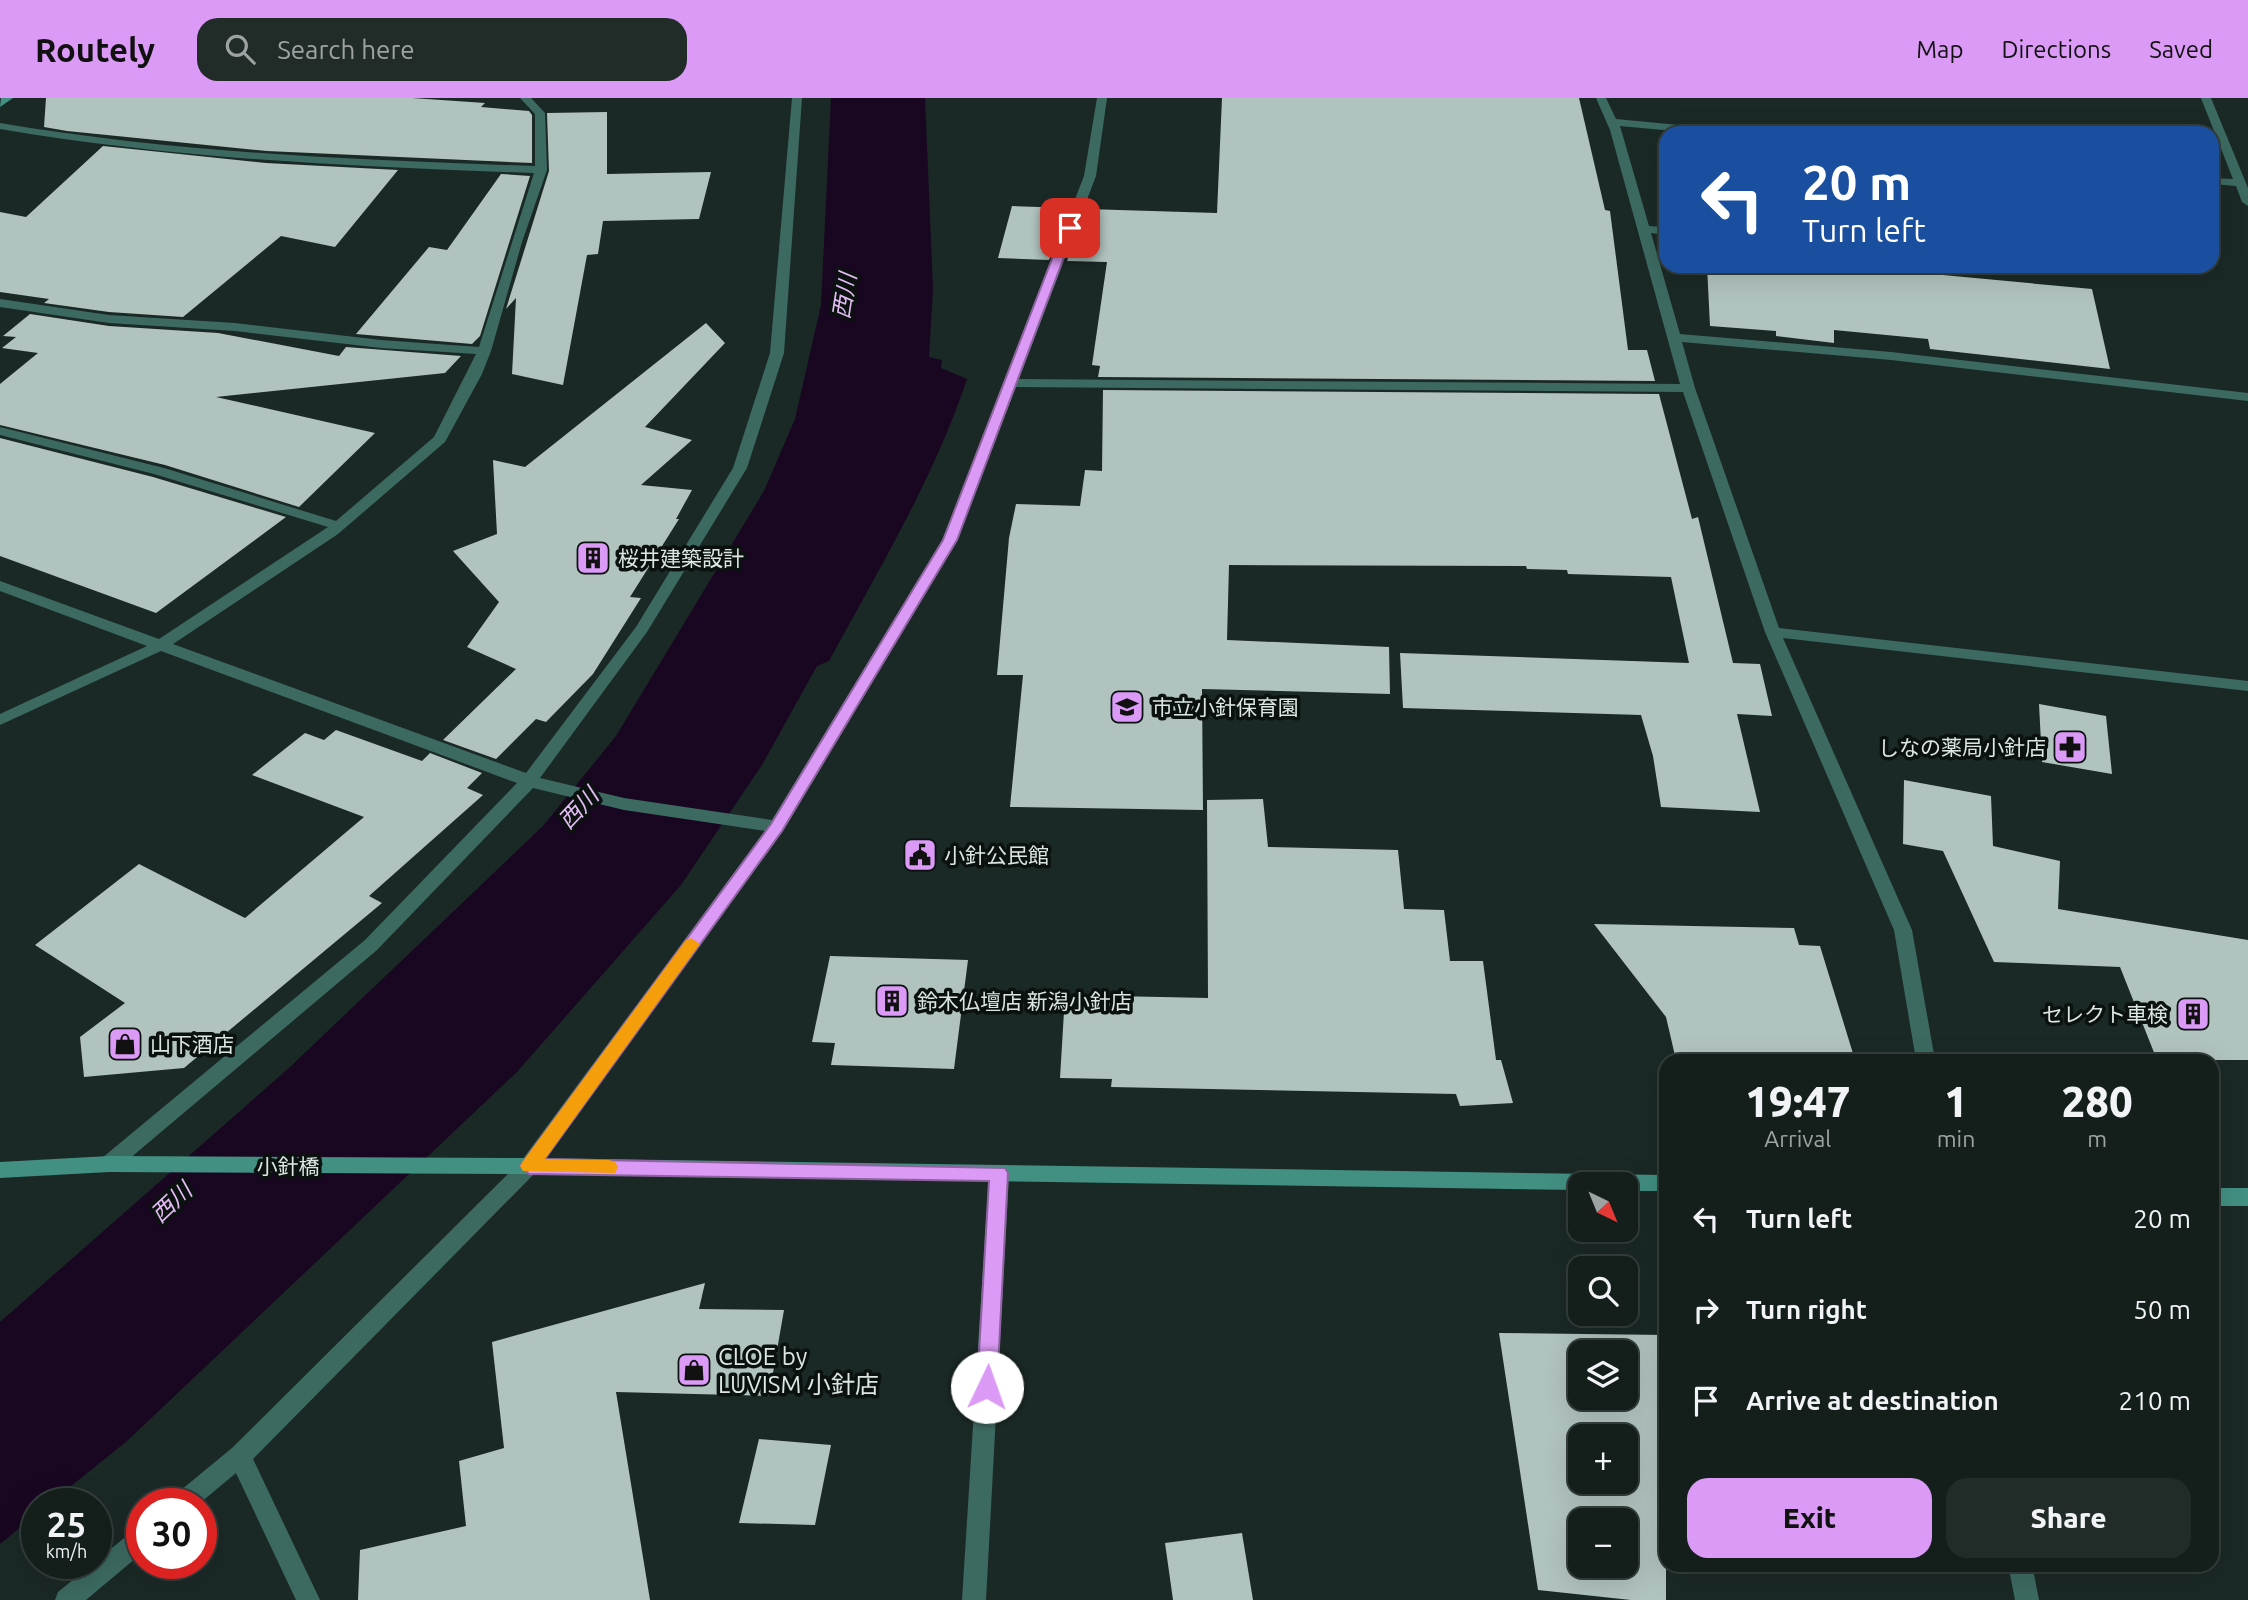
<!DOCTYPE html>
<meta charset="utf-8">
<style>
body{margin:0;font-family:Ubuntu,"Noto Sans JP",sans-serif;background:#212c29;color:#f1f3f6;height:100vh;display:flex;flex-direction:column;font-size:26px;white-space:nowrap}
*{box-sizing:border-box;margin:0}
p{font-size:23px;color:#9da2a3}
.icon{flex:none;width:38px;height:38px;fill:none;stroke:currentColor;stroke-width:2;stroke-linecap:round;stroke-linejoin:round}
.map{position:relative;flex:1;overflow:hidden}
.side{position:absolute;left:1659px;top:956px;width:560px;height:518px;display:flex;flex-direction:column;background:#141f1c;border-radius:21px;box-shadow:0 7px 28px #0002,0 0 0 2px #333d3b}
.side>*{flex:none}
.hud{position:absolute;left:1659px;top:28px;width:560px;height:147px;border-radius:21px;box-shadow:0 7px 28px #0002,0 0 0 2px #333d3b;background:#1a4fa0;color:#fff;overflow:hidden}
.needle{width:46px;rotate:137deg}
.tools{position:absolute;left:1568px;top:1074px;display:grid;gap:14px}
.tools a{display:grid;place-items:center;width:70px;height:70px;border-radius:14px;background:#141f1c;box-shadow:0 7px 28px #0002,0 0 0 2px #333d3b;font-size:35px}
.speed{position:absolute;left:21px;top:1390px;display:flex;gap:14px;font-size:35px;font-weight:700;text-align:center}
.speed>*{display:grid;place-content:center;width:91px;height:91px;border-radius:50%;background:#141f1c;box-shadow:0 7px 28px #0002,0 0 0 2px #333d3b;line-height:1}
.speed small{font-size:18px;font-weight:400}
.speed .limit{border:10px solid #d22;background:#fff;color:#111}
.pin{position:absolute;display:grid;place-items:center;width:60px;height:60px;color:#fff;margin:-30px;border-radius:14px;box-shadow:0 4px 10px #0006}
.me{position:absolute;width:77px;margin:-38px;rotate:3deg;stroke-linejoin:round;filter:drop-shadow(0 0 5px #0008)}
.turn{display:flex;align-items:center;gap:24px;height:147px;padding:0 28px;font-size:32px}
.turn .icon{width:91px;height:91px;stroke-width:2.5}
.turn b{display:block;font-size:49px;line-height:60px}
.eta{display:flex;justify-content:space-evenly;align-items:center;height:119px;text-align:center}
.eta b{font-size:42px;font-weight:800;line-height:49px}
.cta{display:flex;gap:14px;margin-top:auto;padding:14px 28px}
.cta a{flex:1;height:80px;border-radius:21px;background:#db9af6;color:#111;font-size:28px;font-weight:800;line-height:80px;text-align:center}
.cta a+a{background:#212c29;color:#f1f3f6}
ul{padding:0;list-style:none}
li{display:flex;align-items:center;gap:21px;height:91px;padding:0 28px}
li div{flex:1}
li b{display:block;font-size:26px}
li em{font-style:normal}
header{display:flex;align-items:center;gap:42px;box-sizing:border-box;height:98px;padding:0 35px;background:#db9af6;color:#111}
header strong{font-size:33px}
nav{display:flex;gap:38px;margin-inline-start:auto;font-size:24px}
.search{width:490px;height:63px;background:#212c29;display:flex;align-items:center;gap:18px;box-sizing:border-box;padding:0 24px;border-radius:21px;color:#9da2a3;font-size:26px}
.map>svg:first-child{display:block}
</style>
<header>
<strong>Routely</strong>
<div class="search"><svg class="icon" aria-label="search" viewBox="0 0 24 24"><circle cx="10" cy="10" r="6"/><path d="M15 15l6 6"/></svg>Search here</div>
<nav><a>Map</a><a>Directions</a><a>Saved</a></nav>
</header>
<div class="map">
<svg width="2248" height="1502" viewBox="0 0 2248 1502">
<rect width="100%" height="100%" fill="#1b2926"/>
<!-- water -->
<path fill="#190621" d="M 831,0 L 925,0 L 933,191 L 929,259 L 942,262 L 941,270 L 967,281 C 934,380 879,471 829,563 L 817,568 L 762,667 L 681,787 L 517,974 L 127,1343 L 50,1405 L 37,1405 L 37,1416 L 0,1446 L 0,1224 L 290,969 L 543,728 L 616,638 L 764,393 L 795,321 L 821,207 Z"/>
<!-- building -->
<path fill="#b1c3bf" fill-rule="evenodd" d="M 46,0 L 412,0 L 485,5 L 481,9 L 529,13 L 532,17 L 532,65 L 267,53 L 67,33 L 44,29 Z
M 1222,0 L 1579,0 L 1605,112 L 1610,113 L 1628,252 L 1647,252 L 1655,283 L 1098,279 L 1100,268 L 1092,267 L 1107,164 L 1067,163 L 1086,111 L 1217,115 Z
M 607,14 L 607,76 L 711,74 L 699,121 L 603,123 L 598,156 L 587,157 L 563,287 L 512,276 L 516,200 L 506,211 L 549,73 L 547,15 Z
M 103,48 L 266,65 L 398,72 L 335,149 L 281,138 L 183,219 L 109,214 L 44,205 L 49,201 L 0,194 L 0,114 L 26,119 Z
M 501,76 L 530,78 L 480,238 L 472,246 L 356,236 L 429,149 L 447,152 Z
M 1012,108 L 1069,110 L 1049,162 L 998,160 Z
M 1707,168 L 1846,168 L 2092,191 L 2110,271 L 1930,251 L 1928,241 L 1834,232 L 1834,245 L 1776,238 L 1776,233 L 1710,228 Z
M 30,216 L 109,228 L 218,235 L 339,258 L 346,249 L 461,258 L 445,275 L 216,299 L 375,335 L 299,409 L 165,367 L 0,327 L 0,286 L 38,255 L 2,250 L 16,239 L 3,238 Z
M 706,225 L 725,245 L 645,329 L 692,342 L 641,387 L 692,392 L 676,421 L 679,421 L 630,499 L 641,500 L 593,576 L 546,624 L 536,621 L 496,661 L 443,642 L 516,571 L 467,549 L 499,504 L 453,453 L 497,436 L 493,362 L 525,369 Z
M 1103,292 L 1659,296 L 1692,421 L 1698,419 L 1733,565 L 1760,566 L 1772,618 L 1737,616 L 1760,714 L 1661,709 L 1653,658 L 1641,617 L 1403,610 L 1400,555 L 1689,565 L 1671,479 L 1568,476 L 1567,472 L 1527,471 L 1526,468 L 1229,467 L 1227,542 L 1389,549 L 1390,596 L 1202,591 L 1203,712 L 1010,709 L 1023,577 L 997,577 L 1009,440 L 1016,406 L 1080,408 L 1085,372 L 1102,373 Z
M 0,340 L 153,379 L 286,419 L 156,515 L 0,458 Z
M 2039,606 L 2106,618 L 2112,676 L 2042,664 Z
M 336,632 L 422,663 L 430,655 L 482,675 L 467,690 L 483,697 L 369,798 L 382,805 L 184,970 L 84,979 L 80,939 L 125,905 L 35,847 L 139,766 L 245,820 L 364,719 L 252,677 L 305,635 L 324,642 Z
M 1904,682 L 1991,698 L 1993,748 L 2060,763 L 2058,811 L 2248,842 L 2248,962 L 2157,962 L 2120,869 L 1994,864 L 1943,753 L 1903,746 Z
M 1263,701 L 1268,749 L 1398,752 L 1404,811 L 1444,812 L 1450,863 L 1483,863 L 1496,962 L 1501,962 L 1513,1005 L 1460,1008 L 1456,996 L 1111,989 L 1112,981 L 1060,980 L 1065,897 L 1208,900 L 1207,702 Z
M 1594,826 L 1794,830 L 1799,847 L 1820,848 L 1855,962 L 1676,962 L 1666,919 Z
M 830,858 L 968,862 L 954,971 L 831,967 L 835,945 L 812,944 Z
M 705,1185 L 699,1211 L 784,1212 L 769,1298 L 616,1294 L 650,1502 L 358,1502 L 360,1452 L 466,1428 L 459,1363 L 504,1350 L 492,1244 Z
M 1499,1235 L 1666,1237 L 1666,1502 L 1631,1502 L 1538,1492 ZM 1580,1255 L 1626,1255 L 1626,1300 L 1580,1300 ZM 1580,1339 L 1626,1339 L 1626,1384 L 1580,1384 ZM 1580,1423 L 1626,1423 L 1626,1468 L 1580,1468 Z
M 759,1341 L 831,1347 L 815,1427 L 739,1425 Z
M 1242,1435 L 1253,1502 L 1173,1502 L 1165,1445 Z"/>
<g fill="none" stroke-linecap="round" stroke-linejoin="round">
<!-- street -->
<path fill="#3c6a61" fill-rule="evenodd" d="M 520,0 L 531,0 L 545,15 L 547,72 L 522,144 L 491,253 L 482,276 L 445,344 L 338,436 L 173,546 L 526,675 L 636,529 L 733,370 L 770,255 L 792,0 L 802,0 L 784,255 L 747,370 L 647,534 L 540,680 L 624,700 L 772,722 L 943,442 L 1084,78 L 1097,0 L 1107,0 L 1096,78 L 1019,281 L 1680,286 L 1610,32 L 1596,0 L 1606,0 L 1616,21 L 1731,32 L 1737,35 L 1695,35 L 1620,28 L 1649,128 L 1666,129 L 1666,137 L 1651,135 L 1680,236 L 1891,254 L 2248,295 L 2248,303 L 1891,262 L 1682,244 L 1695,290 L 1779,530 L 2248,583 L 2248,593 L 1783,540 L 1912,832 L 1935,962 L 1916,962 L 1894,832 L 1765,534 L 1683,294 L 1016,289 L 957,442 L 783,733 L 536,1074 L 253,1361 L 320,1502 L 296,1502 L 236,1375 L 200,1405 L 171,1405 L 175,1397 L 232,1350 L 522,1062 L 765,733 L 624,712 L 533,690 L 377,852 L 116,1072 L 109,1074 L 102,1072 L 99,1066 L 102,1060 L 365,842 L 517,685 L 161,553 L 0,627 L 0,616 L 147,548 L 0,493 L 0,483 L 159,541 L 328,429 L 154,376 L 0,337 L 0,329 L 164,370 L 336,423 L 434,339 L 476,256 L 381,250 L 235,233 L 109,225 L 0,209 L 0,201 L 109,217 L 235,225 L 381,242 L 479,249 L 534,75 C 355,69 177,61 0,31 L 0,25 C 177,55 356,62 535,68 L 535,16 Z
M 2201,0 L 2211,0 L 2248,90 L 2248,108 L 2242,104 L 2236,88 L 2212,86 L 2212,80 L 2233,81 Z
M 999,1067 L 1006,1069 L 1009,1075 L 986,1502 L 962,1502 L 989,1075 L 992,1069 Z
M 142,1429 L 142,1455 L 86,1502 L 55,1502 L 58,1494 L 134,1432 Z
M 2008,1466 L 2032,1466 L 2039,1502 L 2015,1502 Z"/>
<!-- secondary -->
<path fill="#429082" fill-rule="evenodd" d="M 13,0 L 0,9 L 1,0 Z
M 109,1058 L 529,1060 L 1666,1077 L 1666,1093 L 1626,1093 L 1626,1087 L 1580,1087 L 1580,1092 L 529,1076 L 109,1074 L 0,1080 L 0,1064 Z
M 2212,1090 L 2248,1090 L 2248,1108 L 2212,1108 Z"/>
</g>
<!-- route -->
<path fill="#db9af6" stroke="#8e64a0" stroke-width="2" d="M 1070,127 L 1075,130 L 957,442 L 782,733 L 545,1061 L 1005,1070 L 1008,1075 L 997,1289 L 994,1295 L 987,1298 L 979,1295 L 977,1289 L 989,1083 L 529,1076 L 520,1068 L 771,726 L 943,442 L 1064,130 Z"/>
<!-- slow -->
<path fill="#f59e0b" d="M 691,840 L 700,846 L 697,850 L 545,1061 L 609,1062 L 615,1064 L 618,1069 L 615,1075 L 523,1073 L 520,1068 L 523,1063 L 686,842 Z"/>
<!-- icons -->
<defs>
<symbol id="building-square" viewBox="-11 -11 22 22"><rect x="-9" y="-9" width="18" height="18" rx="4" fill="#db9af6" stroke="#0a110f"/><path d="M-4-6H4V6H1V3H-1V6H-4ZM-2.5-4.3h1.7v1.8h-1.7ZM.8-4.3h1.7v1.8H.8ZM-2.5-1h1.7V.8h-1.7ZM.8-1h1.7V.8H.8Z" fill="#111"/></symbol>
<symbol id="school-square" viewBox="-11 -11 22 22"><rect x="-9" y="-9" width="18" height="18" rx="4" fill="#db9af6" stroke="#0a110f"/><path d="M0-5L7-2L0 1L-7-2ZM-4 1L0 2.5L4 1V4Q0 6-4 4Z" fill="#111"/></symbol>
<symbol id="pharmacy-square" viewBox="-11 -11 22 22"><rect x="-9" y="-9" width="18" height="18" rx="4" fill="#db9af6" stroke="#0a110f"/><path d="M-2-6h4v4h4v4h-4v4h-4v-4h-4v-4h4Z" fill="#111"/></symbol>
<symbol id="civic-square" viewBox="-11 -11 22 22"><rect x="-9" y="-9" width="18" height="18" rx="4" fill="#db9af6" stroke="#0a110f"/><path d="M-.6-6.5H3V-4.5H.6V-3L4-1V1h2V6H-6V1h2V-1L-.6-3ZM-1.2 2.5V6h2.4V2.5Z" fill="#111"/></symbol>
<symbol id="shop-square" viewBox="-11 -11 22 22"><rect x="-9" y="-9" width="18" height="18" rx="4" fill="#db9af6" stroke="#0a110f"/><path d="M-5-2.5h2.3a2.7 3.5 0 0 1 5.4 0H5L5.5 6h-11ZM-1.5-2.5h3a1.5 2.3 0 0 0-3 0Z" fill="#111"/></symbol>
</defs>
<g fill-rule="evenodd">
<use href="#building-square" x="574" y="441" width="38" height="38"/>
<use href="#school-square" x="1108" y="590" width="38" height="38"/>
<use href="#pharmacy-square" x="2051" y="630" width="38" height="38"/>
<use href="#civic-square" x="901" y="738" width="38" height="38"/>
<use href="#building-square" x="873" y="884" width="38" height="38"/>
<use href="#building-square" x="2174" y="897" width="38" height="38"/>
<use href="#shop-square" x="106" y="927" width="38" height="38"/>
<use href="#shop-square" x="675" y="1253" width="38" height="38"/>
</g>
<g text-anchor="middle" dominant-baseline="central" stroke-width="7" stroke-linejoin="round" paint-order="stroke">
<!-- poi labels -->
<g font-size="21" fill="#dce6e3" stroke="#0a110f" text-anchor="start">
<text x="618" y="460">桜井建築設計</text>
<text x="1152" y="609">市立小針保育園</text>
<text x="2046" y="649" text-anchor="end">しなの薬局小針店</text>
<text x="944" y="757">小針公民館</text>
<text x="917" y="903">鈴木仏壇店 新潟小針店</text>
<text x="2168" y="916" text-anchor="end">セレクト車検</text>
<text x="150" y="946">山下酒店</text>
</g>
<!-- street labels -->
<g font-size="21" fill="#dce6e3" stroke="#0a110f">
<text x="288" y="1068">小針橋</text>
</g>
<!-- water labels -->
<g font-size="23" font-style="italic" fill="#e3bbf4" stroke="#0a110f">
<text transform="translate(844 198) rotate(-81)">西川</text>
<text transform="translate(578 710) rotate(-47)">西川</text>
<text transform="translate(171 1104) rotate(-43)">西川</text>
</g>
<!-- near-poi labels -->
<g font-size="24" fill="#dce6e3" stroke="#0a110f" text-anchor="start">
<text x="718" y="1258">CLOE by<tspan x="718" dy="28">LUVISM 小針店</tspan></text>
</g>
</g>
</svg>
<div class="tools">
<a><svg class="needle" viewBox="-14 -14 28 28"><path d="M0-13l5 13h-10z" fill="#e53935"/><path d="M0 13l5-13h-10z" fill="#9da2a3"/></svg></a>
<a><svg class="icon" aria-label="search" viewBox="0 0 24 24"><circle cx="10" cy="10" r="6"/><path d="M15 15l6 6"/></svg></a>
<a><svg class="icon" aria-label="layers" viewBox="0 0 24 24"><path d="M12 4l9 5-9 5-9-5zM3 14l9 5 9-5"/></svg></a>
<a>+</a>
<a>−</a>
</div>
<div class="speed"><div>25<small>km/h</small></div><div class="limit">30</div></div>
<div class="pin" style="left:1070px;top:130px;background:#d93025"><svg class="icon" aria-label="arrive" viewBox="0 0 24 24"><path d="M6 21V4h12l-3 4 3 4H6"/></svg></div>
<svg class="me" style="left:987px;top:1289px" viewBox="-20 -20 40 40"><circle r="19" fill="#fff"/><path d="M0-13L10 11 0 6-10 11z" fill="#db9af6"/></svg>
<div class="hud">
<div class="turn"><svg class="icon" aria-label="left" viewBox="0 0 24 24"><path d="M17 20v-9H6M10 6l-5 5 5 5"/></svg><div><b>20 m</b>Turn left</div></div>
</div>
<section class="side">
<div class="eta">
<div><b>19:47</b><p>Arrival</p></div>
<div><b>1</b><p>min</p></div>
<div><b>280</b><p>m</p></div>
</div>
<ul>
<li><svg class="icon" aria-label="left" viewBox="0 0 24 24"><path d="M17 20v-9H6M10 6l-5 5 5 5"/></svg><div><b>Turn left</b></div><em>20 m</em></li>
<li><svg class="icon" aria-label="right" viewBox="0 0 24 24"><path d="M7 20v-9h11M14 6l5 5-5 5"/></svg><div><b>Turn right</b></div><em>50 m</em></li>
<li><svg class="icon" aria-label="arrive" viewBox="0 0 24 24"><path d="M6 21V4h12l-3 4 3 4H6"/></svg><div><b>Arrive at destination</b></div><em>210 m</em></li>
</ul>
<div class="cta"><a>Exit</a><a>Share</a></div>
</section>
</div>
